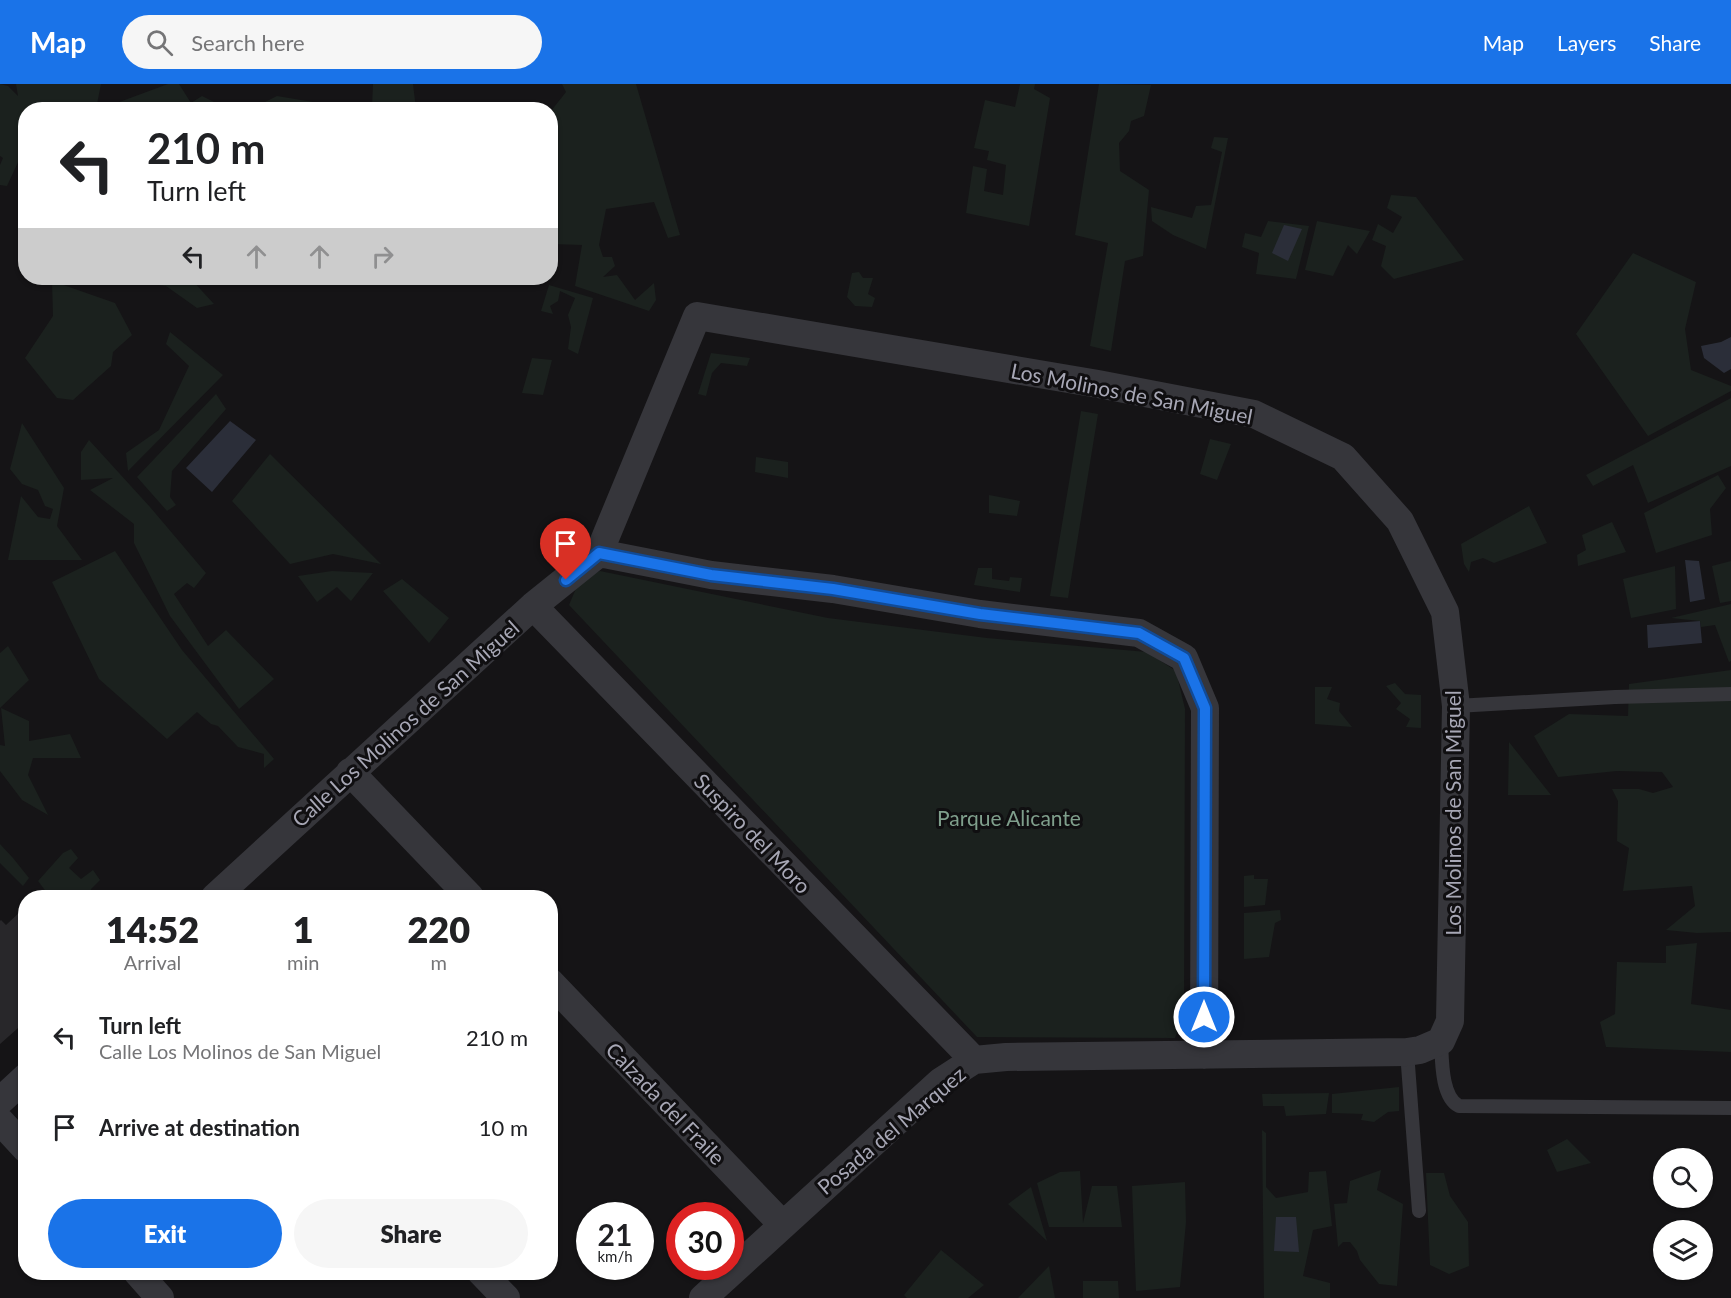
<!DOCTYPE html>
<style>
body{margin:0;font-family:Lato,sans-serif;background:#f6f6f6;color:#202124;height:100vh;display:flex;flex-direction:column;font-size:22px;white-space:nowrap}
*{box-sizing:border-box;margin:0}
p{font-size:20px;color:#757577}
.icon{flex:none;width:33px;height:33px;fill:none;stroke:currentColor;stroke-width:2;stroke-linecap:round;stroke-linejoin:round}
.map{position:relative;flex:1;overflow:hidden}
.panel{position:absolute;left:18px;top:806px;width:540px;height:390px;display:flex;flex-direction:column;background:#fff;border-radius:24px;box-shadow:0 2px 4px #0004}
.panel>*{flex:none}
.top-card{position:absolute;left:18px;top:18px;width:540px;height:183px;border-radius:24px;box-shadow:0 2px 4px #0004;background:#fff;color:#202124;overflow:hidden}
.controls{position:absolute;left:1653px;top:1064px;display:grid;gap:12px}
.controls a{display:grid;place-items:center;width:60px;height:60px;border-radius:50%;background:#fff;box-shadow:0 2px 4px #0004;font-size:30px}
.speed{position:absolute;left:576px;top:1118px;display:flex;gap:12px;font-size:30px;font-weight:700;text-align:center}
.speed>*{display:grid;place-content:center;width:78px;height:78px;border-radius:50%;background:#fff;box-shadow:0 2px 4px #0004;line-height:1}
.speed small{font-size:15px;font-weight:400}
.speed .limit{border:9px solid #d22;background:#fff;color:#111}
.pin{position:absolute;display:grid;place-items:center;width:51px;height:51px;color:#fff;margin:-62px -26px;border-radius:50% 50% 50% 0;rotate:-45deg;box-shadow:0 0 6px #0007}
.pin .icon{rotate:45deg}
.me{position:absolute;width:66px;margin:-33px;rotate:0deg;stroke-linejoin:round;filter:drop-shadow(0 0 4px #0008)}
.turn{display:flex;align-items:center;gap:21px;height:126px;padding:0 30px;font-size:27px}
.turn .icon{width:78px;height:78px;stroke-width:2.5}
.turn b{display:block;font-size:42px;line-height:51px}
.lanes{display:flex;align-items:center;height:57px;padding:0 30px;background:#0003;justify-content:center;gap:30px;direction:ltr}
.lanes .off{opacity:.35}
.eta{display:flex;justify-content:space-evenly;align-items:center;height:102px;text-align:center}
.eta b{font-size:36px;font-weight:800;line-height:42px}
.cta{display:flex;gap:12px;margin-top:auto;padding:12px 30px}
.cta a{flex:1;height:69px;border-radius:36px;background:#1a73e8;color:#fff;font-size:24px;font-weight:800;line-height:69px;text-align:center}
.cta a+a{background:#f6f6f6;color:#202124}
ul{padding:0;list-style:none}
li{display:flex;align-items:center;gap:18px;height:90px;padding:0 30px}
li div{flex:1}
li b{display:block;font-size:22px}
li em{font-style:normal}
header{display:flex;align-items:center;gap:36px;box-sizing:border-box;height:84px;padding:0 30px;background:#1a73e8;color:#fff}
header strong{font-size:28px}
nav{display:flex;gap:33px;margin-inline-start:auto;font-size:21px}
.search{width:420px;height:54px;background:#f6f6f6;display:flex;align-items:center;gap:15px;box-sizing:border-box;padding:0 21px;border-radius:33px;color:#757577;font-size:22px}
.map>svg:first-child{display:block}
</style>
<header>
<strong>Map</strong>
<div class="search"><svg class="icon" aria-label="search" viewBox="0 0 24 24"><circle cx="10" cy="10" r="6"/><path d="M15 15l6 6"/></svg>Search here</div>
<nav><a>Map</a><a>Layers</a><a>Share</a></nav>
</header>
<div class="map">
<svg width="1731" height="1214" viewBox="0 0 1731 1214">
<rect width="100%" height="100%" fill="#151416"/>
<!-- green -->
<path fill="#1b211e" d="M 0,0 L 8,2 L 18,12 L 16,0 L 101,0 L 96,25 L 63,25 L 64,22 L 59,25 L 26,26 L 25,63 L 7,102 L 0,101 L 0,81 L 3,74 L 0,72 Z
M 168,0 L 179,0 L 191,19 L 202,12 L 228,25 L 111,25 L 114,20 Z
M 373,0 L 413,0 L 416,25 L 251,25 L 277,12 L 325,20 L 372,23 Z
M 562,0 L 636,0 L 680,151 L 668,154 L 654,118 L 606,125 L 599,161 L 603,173 L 612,173 L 615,182 L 603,193 L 617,191 L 635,216 L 654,199 L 656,216 L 649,227 L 575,202 L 582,161 L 551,160 L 551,27 L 566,8 Z
M 1020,0 L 1035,0 L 1034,5 L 1050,14 L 1029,142 L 966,129 L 973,82 L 987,85 L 984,107 L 1003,111 L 1006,81 L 987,76 L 989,67 L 974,64 L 985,16 L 1015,23 Z
M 1099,0 L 1151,1 L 1144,32 L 1131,37 L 1129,47 L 1119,59 L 1120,87 L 1149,106 L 1143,172 L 1125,177 L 1111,267 L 1090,262 L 1108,159 L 1075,151 Z
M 1214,53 L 1228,54 L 1206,165 L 1173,151 L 1152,137 L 1151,123 L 1192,134 L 1196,122 L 1211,121 L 1222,68 L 1211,64 Z
M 1391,111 L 1416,113 L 1464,176 L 1394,195 L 1381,182 L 1386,162 L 1372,156 L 1378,140 L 1393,149 L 1402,133 L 1387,124 Z
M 1268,137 L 1309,142 L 1296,195 L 1256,190 L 1259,169 L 1242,163 L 1245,149 L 1261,153 Z
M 1317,137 L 1370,147 L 1357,170 L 1348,161 L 1333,192 L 1305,186 Z
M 1633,169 L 1696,198 L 1685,245 L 1691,286 L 1731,302 L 1731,307 L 1648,352 L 1576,250 Z
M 859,188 L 863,194 L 873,194 L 868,210 L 875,214 L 872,223 L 855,222 L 847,213 L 852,189 Z
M 148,194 L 190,194 L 214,220 L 197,224 L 166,202 L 151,200 Z
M 52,197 L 115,219 L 132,251 L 113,268 L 111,282 L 73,316 L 57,314 L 25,274 L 53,232 Z
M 549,201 L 593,214 L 578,270 L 568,265 L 571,243 L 568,231 L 575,214 L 560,207 L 558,217 L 550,222 L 553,230 L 541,227 Z
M 170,248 L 223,291 L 128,387 L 126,369 L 159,346 L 189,282 L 166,260 Z
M 711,269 L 750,274 L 747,282 L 721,279 L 712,289 L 706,312 L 698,310 Z
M 532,274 L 552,276 L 543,311 L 522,309 Z
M 216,310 L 226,325 L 172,387 L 170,413 L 176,421 L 167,427 L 137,393 Z
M 1731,314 L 1731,382 L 1648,419 L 1633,381 L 1593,402 L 1586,391 Z
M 1081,327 L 1098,330 L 1068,514 L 1050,512 Z
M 22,339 L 64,404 L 57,442 L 82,476 L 8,476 L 21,412 L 38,433 L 50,435 L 53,425 L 45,422 L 38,406 L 22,400 L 10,385 Z
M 1210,355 L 1231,360 L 1217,396 L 1200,390 Z
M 89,356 L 150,423 L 206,489 L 194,504 L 187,499 L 174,510 L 208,562 L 226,546 L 274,595 L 239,625 L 170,532 L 134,459 L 134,440 L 90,406 L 113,394 L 81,396 L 81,368 Z
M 270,370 L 381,480 L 333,470 L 290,480 L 232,417 Z
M 756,373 L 788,378 L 788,394 L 755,388 Z
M 1718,391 L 1726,404 L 1710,425 L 1712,451 L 1656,469 L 1644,429 Z
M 989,411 L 1020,417 L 1017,432 L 989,429 Z
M 1529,422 L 1547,459 L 1494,479 L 1483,474 L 1471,478 L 1469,488 L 1464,480 L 1461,460 Z
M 1612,438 L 1626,468 L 1578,482 L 1577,471 L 1586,466 L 1582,451 Z
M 115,467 L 182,566 L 274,675 L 264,684 L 264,670 L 238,663 L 218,642 L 211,640 L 197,628 L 167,655 L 99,595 L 52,498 Z
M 1731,477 L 1731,517 L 1720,519 L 1712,482 Z
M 1675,482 L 1676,525 L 1631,534 L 1623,495 Z
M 978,484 L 992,484 L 992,495 L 1009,497 L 1010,493 L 1022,494 L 1020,508 L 974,501 Z
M 332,487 L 373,489 L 351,517 L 337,503 L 317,518 L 298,492 Z
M 600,487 L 828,534 L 987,554 L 1147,568 L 1176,587 L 1185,625 L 1184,930 L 1175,954 L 977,953 L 569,521 L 580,495 Z
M 402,495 L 449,534 L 429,559 L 383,507 Z
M 1731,520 L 1731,577 L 1729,578 L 1715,541 L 1701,543 L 1700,537 L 1671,534 Z
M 8,562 L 29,596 L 0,624 L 0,569 Z
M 1731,586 L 1731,848 L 1697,849 L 1666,846 L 1695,822 L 1692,802 L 1623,807 L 1629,764 L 1617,757 L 1618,717 L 1612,705 L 1639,705 L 1653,709 L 1673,703 L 1662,688 L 1617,687 L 1558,693 L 1534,652 L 1569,630 L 1628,632 L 1629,600 Z
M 1395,599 L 1405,610 L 1421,611 L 1421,644 L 1406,643 L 1410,635 L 1396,625 L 1401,619 L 1386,602 Z
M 1315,603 L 1332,603 L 1327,615 L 1340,619 L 1339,627 L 1352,643 L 1315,640 Z
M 1,624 L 29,637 L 29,657 L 70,650 L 81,674 L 33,674 L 28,691 L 48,731 L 22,716 L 0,687 L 0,661 L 5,662 Z
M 1509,658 L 1551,711 L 1508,711 Z
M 0,760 L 13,774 L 29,794 L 23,802 L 0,779 Z
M 71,765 L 78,774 L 69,784 L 81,795 L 93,786 L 100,796 L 91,805 L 89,813 L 50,813 L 38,797 L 63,769 Z
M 1254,791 L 1254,795 L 1268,795 L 1265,821 L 1244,823 L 1244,792 Z
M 1280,826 L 1281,836 L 1275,839 L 1269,873 L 1244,875 L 1244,829 Z
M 1697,859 L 1691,920 L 1731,926 L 1731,968 L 1606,963 L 1600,938 L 1615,930 L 1617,878 L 1666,879 L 1666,862 Z
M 1399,1003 L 1399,1027 L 1388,1028 L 1374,1038 L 1361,1036 L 1363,1030 L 1332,1029 L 1332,1010 Z
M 1329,1009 L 1326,1030 L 1286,1032 L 1284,1022 L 1263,1022 L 1262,1010 Z
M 1262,1046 L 1266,1049 L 1266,1103 L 1276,1114 L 1308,1108 L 1309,1088 L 1326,1087 L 1332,1142 L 1313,1146 L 1303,1192 L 1330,1199 L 1330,1214 L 1264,1214 Z
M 1567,1055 L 1591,1079 L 1557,1088 L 1547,1066 Z
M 1381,1086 L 1377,1106 L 1403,1120 L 1397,1202 L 1379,1200 L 1360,1176 L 1357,1167 L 1350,1158 L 1343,1158 L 1338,1163 L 1334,1120 L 1347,1119 L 1350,1097 Z
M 1080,1087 L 1083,1139 L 1092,1102 L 1117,1102 L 1122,1143 L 1049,1143 L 1037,1099 L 1060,1088 Z
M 1426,1089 L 1444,1089 L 1450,1112 L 1468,1138 L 1469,1182 L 1449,1190 L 1430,1181 Z
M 1185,1098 L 1186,1138 L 1180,1203 L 1136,1207 L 1132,1102 Z
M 1031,1103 L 1047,1157 L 1008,1120 Z
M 941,1166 L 984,1201 L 968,1214 L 907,1214 L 904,1211 Z
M 1049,1182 L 1055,1214 L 1018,1214 Z
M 1083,1197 L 1118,1197 L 1119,1214 L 1083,1214 Z"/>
<!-- water -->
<path fill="#2b2e39" d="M 1284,141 L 1302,145 L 1288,177 L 1272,169 Z
M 1731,253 L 1731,285 L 1724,289 L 1704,274 L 1701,262 L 1721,258 Z
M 230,337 L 256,356 L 212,408 L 186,384 Z
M 1685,476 L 1699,477 L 1705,515 L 1690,518 Z
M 1700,537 L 1702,559 L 1648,564 L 1647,541 Z
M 1276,1133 L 1296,1133 L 1299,1168 L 1274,1167 Z"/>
<!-- building -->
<path fill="#28272a" d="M 20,828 L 26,834 L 26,937 L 0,960 L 0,837 L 1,836 L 6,841 Z"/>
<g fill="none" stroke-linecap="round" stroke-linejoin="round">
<!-- lane -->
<path stroke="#36363b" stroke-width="14" d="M 1456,622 L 1615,613 L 1731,610
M 1441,957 C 1442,975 1441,1013 1459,1022 L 1731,1024
M 1407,968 L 1419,1127"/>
<!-- street -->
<path stroke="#36363b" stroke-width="28" d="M 599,469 L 711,491 L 833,505 L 980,530 L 1139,549 L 1184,574 L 1205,624 L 1204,971
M 533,522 L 974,976
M 350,688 L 470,813
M 215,813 L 533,522 L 599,469 L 697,232 L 1098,300 L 1254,330 L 1343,373 L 1400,437 L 1445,528 L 1456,622 L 1450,937 L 1441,957 L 1420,966 L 1407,968 L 1006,973 L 974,976 L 940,998 L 703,1214
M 550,898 L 782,1140
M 0,1017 L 26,993
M 0,1037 L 26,1065
M 137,1188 L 160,1214
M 481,1188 L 506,1214"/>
</g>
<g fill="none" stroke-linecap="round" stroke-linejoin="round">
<defs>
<path id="route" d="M 566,496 L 599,469 L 711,491 L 833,505 L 980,530 L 1139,549 L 1184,574 L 1205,624 L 1204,933"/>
</defs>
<!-- route casing -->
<use href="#route" stroke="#114b97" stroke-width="15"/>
<!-- route -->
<use href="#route" stroke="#1a73e8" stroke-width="10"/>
</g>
<g text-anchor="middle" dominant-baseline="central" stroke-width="6" stroke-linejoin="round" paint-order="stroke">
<!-- street labels -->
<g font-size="21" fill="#a7a7b5" stroke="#100f11">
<text transform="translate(1132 309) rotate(11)">Los Molinos de San Miguel</text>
<text transform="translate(405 639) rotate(-42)">Calle Los Molinos de San Miguel</text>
<text transform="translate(1452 729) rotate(-90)">Los Molinos de San Miguel</text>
<text transform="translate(753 749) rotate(46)">Suspiro del Moro</text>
<text transform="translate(666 1019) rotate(46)">Calzada del Fraile</text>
<text transform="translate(891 1046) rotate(-40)">Posada del Marquez</text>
</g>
<!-- park labels -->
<g font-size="21" fill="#7f9f8c" stroke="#100f11">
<text x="1009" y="733">Parque Alicante</text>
</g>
</g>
</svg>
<div class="controls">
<a><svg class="icon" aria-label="search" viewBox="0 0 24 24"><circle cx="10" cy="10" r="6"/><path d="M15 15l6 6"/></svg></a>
<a><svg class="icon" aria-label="layers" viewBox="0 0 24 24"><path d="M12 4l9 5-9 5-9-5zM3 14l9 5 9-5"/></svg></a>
</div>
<div class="speed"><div>21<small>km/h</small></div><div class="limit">30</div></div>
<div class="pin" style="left:566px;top:496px;background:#d93025"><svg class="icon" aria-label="arrive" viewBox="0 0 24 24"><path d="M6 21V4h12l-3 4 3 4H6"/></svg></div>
<svg class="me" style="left:1204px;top:933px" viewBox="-20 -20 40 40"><circle r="17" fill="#1a73e8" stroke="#fff" stroke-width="3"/><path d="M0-11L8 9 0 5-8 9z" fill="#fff"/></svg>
<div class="top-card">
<div class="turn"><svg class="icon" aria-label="left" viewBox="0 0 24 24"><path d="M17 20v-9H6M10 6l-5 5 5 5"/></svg><div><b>210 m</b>Turn left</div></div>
<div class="lanes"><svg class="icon" aria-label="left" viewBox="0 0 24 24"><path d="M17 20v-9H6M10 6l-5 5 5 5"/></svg><svg class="icon off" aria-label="ahead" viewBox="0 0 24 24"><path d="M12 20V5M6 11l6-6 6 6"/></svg><svg class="icon off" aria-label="ahead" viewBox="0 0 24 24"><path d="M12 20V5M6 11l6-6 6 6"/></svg><svg class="icon off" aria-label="right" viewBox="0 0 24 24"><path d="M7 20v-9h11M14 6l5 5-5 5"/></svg></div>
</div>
<section class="panel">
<div class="eta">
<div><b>14:52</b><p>Arrival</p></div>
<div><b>1</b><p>min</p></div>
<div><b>220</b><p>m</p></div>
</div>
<ul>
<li><svg class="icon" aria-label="left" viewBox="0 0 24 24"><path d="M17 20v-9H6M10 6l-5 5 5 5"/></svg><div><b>Turn left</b><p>Calle Los Molinos de San Miguel</p></div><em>210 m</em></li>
<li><svg class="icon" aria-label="arrive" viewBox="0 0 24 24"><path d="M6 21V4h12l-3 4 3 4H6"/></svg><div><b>Arrive at destination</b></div><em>10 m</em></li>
</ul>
<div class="cta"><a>Exit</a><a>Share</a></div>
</section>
</div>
